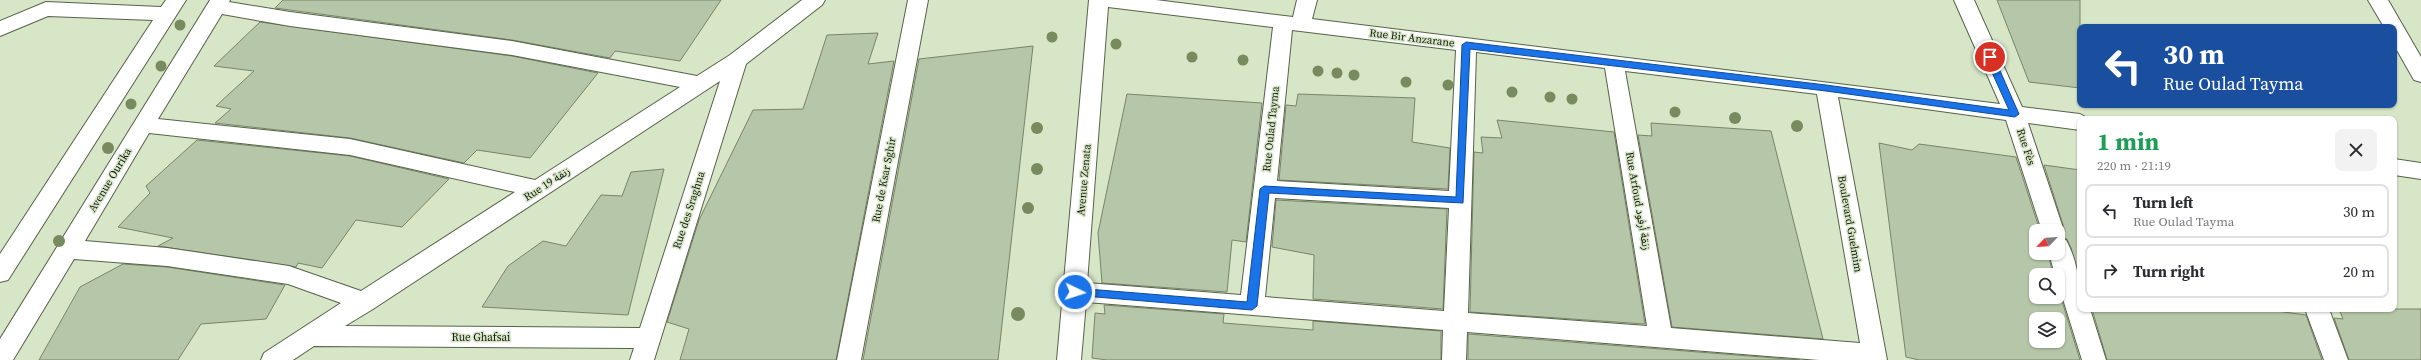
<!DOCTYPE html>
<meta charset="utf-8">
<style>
body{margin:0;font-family:"Source Serif 4","Noto Sans Arabic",serif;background:#f2f2f3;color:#2b2b33;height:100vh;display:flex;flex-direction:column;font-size:15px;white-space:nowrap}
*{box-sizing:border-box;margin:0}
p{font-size:13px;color:#7c7c81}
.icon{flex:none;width:22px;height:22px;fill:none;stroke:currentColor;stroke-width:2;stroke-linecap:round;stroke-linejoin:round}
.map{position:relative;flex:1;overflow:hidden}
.panel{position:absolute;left:2077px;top:116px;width:320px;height:196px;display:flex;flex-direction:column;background:#fff;border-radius:8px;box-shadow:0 1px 3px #0004}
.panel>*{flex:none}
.banner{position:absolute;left:2077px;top:24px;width:320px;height:84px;border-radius:8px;box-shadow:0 1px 3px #0004;background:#1a4fa0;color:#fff;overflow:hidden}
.needle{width:26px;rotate:245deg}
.controls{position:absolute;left:2029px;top:224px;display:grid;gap:8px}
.controls a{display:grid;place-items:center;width:36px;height:36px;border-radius:8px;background:#fff;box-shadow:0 1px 3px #0004;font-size:20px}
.pin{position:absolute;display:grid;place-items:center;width:34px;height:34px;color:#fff;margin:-17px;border:2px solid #fff;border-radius:50%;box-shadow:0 1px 4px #0007}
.me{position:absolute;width:44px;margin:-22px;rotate:94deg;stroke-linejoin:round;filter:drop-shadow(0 0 3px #0008)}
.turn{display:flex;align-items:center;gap:14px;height:84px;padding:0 20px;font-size:18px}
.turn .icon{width:52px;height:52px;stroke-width:2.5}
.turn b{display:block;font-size:28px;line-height:34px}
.round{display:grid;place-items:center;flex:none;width:42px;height:42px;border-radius:8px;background:#f2f2f3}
.headline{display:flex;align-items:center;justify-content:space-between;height:68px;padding:0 20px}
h1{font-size:24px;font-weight:700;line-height:30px;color:#1e9e55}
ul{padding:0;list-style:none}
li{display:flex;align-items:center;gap:12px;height:54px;margin:0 8px 6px;padding:0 12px;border:2px solid #e1e1e2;border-radius:8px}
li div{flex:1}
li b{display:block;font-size:15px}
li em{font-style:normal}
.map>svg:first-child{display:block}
</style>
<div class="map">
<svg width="2421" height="360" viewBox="0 0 2421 360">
<rect width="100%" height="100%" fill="#d6e6c7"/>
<!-- building -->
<path fill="#b6c6a8" stroke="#778569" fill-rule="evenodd" d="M 283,0 L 721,0 L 680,61 L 615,51 L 610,58 L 512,40 L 275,8 Z
M 1997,0 L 2080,0 L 2080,88 L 2029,82 Z
M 260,22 L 512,56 L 598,73 L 530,158 L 477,150 L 464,163 L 350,138 L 215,123 L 231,109 L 216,106 L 254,71 L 214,66 Z
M 878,33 L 868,64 L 894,61 L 836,360 L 680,360 L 689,329 L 667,322 L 699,220 L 753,110 L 803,109 L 827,35 Z
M 1033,46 L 998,360 L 863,360 L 919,59 Z
M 1127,94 L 1262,103 L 1246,242 L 1232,240 L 1227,292 L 1102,283 L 1098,233 Z
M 1298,94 L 1415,98 L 1412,142 L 1450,148 L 1448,189 L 1279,180 L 1286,105 L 1296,106 Z
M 1497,120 L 1614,132 L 1645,324 L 1470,312 L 1474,152 L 1483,153 L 1481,137 L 1502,138 Z
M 1651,123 L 1771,131 L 1823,339 L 1672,327 L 1638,135 L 1652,136 Z
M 197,140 L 350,156 L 449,179 L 402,227 L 356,220 L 322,268 L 298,263 L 296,267 L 158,246 L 173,238 L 118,227 L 150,193 L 146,186 Z
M 1879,143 L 1912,150 L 1919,144 L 2016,157 L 2040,231 L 2036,231 L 2036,253 L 2048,253 L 2053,275 L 2036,275 L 2036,297 L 2058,297 L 2058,288 L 2080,360 L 1919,360 L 1906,357 ZM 2036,319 L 2058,319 L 2058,341 L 2036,341 Z
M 2044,165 L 2080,170 L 2080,280 L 2071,248 L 2067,239 L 2062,237 L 2065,231 Z
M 664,169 L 628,315 L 482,307 L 508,266 L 543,241 L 566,246 L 601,195 L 622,196 L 631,172 Z
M 1276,200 L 1447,209 L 1443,309 L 1313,299 L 1314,255 L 1272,247 Z
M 123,264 L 167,267 L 285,285 L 266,319 L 201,324 L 178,360 L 39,360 L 80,287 Z
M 1104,305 L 1224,314 L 1223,323 L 1313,330 L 1313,321 L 1441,331 L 1441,360 L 1107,360 L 1092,358 L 1095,313 L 1105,314 Z
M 2092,309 L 2261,309 L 2306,315 L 2322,360 L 2107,360 Z
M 2339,309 L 2421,309 L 2421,360 L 2349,360 L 2334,318 L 2343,319 Z
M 1468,334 L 1800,360 L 1468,360 Z"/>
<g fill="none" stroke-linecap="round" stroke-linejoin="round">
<defs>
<path id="minor" d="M 166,0 L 186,0 L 8,280 L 0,282 L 0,254 L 153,20 L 48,16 L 0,36 L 0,21 L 46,2 L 161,7 Z
M 210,0 L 230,0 L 229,2 L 290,12 L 512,41 L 697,76 L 730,55 L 802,0 L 825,0 L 822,5 L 746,64 L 654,360 L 630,360 L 634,348 L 314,346 L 293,360 L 261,360 L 264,353 L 341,303 L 288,284 L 167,266 L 74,259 L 13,360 L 0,360 L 0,339 ZM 222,14 L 290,26 L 512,55 L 680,87 L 535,180 L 350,139 L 158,119 ZM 720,81 L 640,328 L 345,326 L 373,309 ZM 149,133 L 350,155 L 515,192 L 361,291 L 289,266 L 167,248 L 85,241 Z
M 908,0 L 928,0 L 861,360 L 837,360 Z
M 1089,0 L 1156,0 L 1293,17 L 1297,0 L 1317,0 L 1312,19 L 2000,104 L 1954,0 L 1974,0 L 2022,107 L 2080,114 L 2089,119 L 2080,119 L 2080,130 L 2028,123 L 2064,231 L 2060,238 L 2066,240 C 2078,262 2080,284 2080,309 L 2090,309 L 2106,360 L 2082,360 L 2058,283 L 2058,275 L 2055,275 L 2049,253 L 2058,253 L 2058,231 L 2042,231 L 2006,120 L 1838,97 L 1887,360 L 1819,360 L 1467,332 L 1466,360 L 1442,360 L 1443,330 L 1086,302 L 1081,360 L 1057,360 ZM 1108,7 L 1273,27 L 1241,295 L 1087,283 ZM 1292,30 L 1456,50 L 1449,191 L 1277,181 ZM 1476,52 L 1605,68 L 1647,326 L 1468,313 ZM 1625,71 L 1817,94 L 1860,343 L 1671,328 ZM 1275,198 L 1449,208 L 1444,311 L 1265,297 Z
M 2368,0 L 2388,0 L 2421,57 L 2421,82 L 2414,80 L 2394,45 L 2394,27 L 2384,27 Z
M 2394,159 L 2421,163 L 2421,179 L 2394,175 Z
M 2305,309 L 2329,309 L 2348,360 L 2324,360 Z"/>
</defs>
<!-- minor casing -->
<use href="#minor" stroke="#566349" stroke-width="2"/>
<!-- minor -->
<use href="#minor" fill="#fff" fill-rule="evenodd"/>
</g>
<!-- trees -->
<g fill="#778b5f">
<circle cx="180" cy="25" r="5.5"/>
<circle cx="1052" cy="37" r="5.5"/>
<circle cx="1116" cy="44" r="5.5"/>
<circle cx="1192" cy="57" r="5.5"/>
<circle cx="1243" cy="60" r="5.5"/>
<circle cx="161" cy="66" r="5.5"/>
<circle cx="1318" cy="71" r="5.5"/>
<circle cx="1337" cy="73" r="5.5"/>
<circle cx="1354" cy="75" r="5.5"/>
<circle cx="1406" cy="82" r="5.5"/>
<circle cx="1448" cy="85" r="5.5"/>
<circle cx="1512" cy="92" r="5.5"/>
<circle cx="1550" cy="97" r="5.5"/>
<circle cx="1572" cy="99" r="5.5"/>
<circle cx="131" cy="104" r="5.5"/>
<circle cx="1675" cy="112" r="5.5"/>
<circle cx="1735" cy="118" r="6"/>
<circle cx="1797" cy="126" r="6"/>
<circle cx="1037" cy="128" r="6"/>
<circle cx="108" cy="148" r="6"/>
<circle cx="1037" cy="169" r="6"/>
<circle cx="1028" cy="208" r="6"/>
<circle cx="59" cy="241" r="6"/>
<circle cx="1018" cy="314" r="7"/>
</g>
<!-- route -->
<path fill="#1a73e8" stroke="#114b97" d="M 1466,42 L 1826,85 L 2009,110 L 1985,57 L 1990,54 L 1994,57 L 2019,114 L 2015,117 L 1826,91 L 1470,49 L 1463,203 L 1269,193 L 1257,306 L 1252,310 L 1072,295 L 1070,292 L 1075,288 L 1247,302 L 1260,189 L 1264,186 L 1456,197 L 1462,45 Z"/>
<g text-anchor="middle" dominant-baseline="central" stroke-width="3" stroke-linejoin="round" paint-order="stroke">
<!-- street labels -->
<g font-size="11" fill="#161b10" stroke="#d6e6c7">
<text transform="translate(1412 38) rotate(7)">Rue Bir Anzarane</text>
<text transform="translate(1271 129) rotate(-84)">Rue Oulad Tayma</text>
<text transform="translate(2026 147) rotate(72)">Rue Fès</text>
<text transform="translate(110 180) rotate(-59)">Avenue Ourika</text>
<text transform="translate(884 180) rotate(-79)">Rue de Ksar Sghir</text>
<text transform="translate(1084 180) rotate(-85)">Avenue Zenata</text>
<text transform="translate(547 184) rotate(-33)">Rue 19 زنقة</text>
<text transform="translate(1638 201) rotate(80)">Rue Arfoud زنقة أرفود</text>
<text transform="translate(689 210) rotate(-72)">Rue des Sraghna</text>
<text transform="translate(1850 224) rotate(80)">Boulevard Guelmim</text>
<text x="481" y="337">Rue Ghafsai</text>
</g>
</g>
</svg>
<div class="controls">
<a><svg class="needle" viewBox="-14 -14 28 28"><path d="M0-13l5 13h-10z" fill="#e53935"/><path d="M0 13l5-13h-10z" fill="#7c7c81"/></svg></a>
<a><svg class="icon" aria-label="search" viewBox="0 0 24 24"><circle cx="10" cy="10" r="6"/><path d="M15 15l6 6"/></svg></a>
<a><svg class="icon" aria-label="layers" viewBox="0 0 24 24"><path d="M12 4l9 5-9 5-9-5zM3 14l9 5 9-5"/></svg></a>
</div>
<div class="pin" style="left:1990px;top:57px;background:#d93025"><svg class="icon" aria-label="arrive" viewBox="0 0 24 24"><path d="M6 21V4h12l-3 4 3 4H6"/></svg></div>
<svg class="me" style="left:1075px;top:292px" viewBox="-20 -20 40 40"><circle r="17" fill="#1a73e8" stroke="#fff" stroke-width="3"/><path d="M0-11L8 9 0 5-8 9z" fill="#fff"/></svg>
<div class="banner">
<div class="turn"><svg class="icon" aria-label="left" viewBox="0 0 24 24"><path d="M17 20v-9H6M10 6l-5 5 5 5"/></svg><div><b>30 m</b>Rue Oulad Tayma</div></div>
</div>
<section class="panel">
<div class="headline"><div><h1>1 min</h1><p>220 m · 21:19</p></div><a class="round"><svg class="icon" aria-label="close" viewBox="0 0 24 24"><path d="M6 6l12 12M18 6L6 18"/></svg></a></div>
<ul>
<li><svg class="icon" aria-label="left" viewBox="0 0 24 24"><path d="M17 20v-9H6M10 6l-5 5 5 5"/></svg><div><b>Turn left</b><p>Rue Oulad Tayma</p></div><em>30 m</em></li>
<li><svg class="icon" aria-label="right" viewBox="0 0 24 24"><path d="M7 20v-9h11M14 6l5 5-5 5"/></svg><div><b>Turn right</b></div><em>20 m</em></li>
</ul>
</section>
</div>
